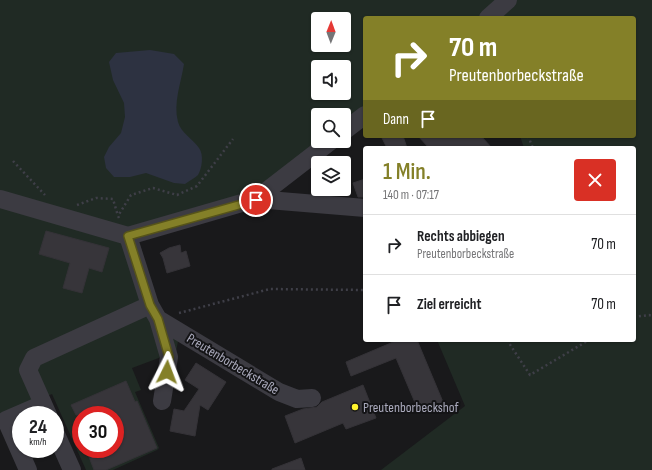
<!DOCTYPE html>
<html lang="de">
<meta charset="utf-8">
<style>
body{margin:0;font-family:"Sofia Sans Condensed",sans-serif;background:#f2f2f2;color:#202124;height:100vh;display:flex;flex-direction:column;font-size:15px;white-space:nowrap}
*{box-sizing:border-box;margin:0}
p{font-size:13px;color:#757577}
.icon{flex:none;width:22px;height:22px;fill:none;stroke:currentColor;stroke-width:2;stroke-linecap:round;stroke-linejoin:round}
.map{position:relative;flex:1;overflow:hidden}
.side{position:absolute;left:363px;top:146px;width:273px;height:196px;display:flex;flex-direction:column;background:#fff;border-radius:4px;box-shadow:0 1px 3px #0004}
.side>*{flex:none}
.guide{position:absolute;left:363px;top:16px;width:273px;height:122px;border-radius:4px;box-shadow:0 1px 3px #0004;background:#848028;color:#fff;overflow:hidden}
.needle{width:26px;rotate:1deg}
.tools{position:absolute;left:311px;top:12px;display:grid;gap:8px}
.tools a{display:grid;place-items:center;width:40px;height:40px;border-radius:4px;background:#fff;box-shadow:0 1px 3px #0004;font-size:20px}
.speed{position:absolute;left:12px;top:406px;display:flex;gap:8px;font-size:20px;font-weight:700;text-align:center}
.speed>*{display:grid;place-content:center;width:52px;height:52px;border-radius:50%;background:#fff;box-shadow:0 1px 3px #0004;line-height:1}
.speed small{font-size:10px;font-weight:400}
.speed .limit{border:6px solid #d22;background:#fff;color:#111}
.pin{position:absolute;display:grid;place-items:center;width:34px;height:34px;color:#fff;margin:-17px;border:2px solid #fff;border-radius:50%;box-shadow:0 1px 4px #0007}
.me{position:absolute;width:44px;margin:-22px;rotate:3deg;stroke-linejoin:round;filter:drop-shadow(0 0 3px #0008)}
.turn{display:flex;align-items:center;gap:14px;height:84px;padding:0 20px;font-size:18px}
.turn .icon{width:52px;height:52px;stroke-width:2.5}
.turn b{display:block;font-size:28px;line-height:34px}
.then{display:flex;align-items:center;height:38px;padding:0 20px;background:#0003;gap:8px;font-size:15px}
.round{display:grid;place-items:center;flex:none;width:42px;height:42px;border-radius:4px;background:#f2f2f2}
.overview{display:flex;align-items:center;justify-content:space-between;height:68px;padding:0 20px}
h1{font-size:24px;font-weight:600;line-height:30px;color:#848028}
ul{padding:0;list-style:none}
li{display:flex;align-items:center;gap:12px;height:60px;padding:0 20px;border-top:1px solid #e0e0e0}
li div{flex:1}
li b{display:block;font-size:15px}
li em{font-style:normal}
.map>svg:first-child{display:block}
</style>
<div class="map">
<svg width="652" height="470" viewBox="0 0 652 470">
<rect width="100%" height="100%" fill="#19191b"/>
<!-- green -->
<path fill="#202a24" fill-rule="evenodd" d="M 0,0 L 652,0 L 652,470 L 381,470 L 465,406 L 437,340 L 634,340 L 634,148 L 524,148 L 520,136 L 634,136 L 634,18 L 365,18 L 365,118 L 344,135 L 344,115 L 318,115 L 318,141 L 256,206 L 139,241 L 158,308 L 178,341 L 175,358 L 164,356 L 132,368 L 141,390 L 135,392 L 159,448 L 157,450 L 113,470 L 86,470 L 52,394 L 0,417 ZM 318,19 L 344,19 L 344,45 L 318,45 ZM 318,67 L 344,67 L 344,93 L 318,93 ZM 81,415 L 115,415 L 115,449 L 81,449 Z"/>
<!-- water -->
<path fill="#2d3241" d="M 150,50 L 174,54 L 184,64 C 181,83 173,103 178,122 C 181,133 193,139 199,148 C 204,154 202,169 198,175 C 195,178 189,181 185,184 L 174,183 L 146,173 L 130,177 L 114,177 L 106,168 L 104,157 L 109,147 L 121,133 L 125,117 L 124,103 L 113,80 L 109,62 L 116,53 Z"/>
<!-- building -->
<path fill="#37353a" stroke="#343237" d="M 381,136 L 403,136 L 407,148 L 387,148 Z
M 418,136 L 481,136 L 492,148 L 429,148 Z
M 365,179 L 365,197 L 358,197 L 353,183 Z
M 46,231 L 109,248 L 102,272 L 89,268 L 82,293 L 63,288 L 70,263 L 39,254 Z
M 180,245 L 181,253 L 186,251 L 190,266 L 167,273 L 163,258 L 160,253 L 169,248 Z
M 398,340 L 417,340 L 443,402 L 419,412 L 396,358 L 351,376 L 346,362 Z
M 196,363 L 226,382 L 208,410 L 200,405 L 195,436 L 170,431 L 174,409 L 184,411 L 199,389 L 185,380 Z
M 126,381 L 135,402 L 137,401 L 157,448 L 106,470 L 94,470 L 86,449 L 115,449 L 115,415 L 76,415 L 71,405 Z
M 363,385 L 376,418 L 346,429 L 343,423 L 295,443 L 285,416 L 303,409 L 317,407 L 322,402 Z
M 301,458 L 305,470 L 272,470 L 272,469 Z"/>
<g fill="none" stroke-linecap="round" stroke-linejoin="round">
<!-- path -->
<path stroke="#3f3f48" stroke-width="2.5" stroke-dasharray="2 3" stroke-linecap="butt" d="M 528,136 L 533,148
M 13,161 L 45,195
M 77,205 L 96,198 L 113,199 L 118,216
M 119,218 L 118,216 L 131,195 L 153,188 L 177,195 L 197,186 L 233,139
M 179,313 L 270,289 L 365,290
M 634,317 L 649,315 L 652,316
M 507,340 L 530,375 L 589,340"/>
<!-- minor -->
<path stroke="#3c3b42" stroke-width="18" d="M 488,18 L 508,0
M 344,131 L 365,115
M 0,199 L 128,236 L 256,199 L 331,141
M 256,199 L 365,208
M 128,236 L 150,305 L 158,319 L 169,357 L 162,401
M 158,319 L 279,392 L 297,399 L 312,398
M 48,415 L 28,370 L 34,358 L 150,305
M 55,432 L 72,470
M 28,470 L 6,420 L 43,404"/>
</g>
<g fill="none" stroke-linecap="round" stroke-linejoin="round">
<defs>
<path id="route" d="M 167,372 L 169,357 L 158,319 L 150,305 L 128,236 L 256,200"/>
</defs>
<!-- route casing -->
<use href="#route" stroke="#56531a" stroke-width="10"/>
<!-- route -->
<use href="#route" stroke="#848028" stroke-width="7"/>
</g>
<!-- markers -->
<circle fill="#fff52d" stroke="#141416" stroke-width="1.5" cx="355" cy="407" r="4"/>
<g text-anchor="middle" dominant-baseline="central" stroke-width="4" stroke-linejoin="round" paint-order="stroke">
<!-- street labels -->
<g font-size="14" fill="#aaaabc" stroke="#141416">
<text transform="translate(233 364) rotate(31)">Preutenborbeckstraße</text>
</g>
<!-- poi labels -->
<g font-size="14" fill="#aaaabc" stroke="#141416" text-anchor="start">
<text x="363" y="407">Preutenborbeckshof</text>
</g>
</g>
</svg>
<div class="tools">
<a><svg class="needle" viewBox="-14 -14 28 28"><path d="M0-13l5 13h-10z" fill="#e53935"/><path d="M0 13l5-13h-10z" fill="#757577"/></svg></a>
<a><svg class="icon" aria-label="sound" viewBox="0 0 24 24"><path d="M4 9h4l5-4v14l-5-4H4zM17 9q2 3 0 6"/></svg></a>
<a><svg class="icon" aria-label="search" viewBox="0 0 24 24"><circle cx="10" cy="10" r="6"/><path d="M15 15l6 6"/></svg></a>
<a><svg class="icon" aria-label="layers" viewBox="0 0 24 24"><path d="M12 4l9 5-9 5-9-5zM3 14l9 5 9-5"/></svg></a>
</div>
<div class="speed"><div>24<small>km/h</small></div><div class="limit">30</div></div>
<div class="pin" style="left:256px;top:200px;background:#d93025"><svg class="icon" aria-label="arrive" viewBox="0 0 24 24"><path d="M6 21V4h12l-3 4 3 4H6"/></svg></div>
<svg class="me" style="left:167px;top:372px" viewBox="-20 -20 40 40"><path d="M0-17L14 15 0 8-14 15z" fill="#848028" stroke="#fff" stroke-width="4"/></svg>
<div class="guide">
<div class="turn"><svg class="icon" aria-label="right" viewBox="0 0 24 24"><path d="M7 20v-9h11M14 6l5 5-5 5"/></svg><div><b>70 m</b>Preutenborbeckstraße</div></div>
<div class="then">Dann<svg class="icon" aria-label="arrive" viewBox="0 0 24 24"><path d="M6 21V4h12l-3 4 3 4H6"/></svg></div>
</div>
<section class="side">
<div class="overview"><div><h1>1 Min.</h1><p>140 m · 07:17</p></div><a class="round" style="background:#d93025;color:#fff"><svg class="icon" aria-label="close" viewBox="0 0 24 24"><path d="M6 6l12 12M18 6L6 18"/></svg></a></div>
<ul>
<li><svg class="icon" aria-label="right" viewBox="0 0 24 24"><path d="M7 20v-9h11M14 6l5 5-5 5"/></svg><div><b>Rechts abbiegen</b><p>Preutenborbeckstraße</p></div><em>70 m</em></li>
<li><svg class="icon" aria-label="arrive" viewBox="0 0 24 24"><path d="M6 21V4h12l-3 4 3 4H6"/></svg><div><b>Ziel erreicht</b></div><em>70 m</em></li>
</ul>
</section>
</div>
